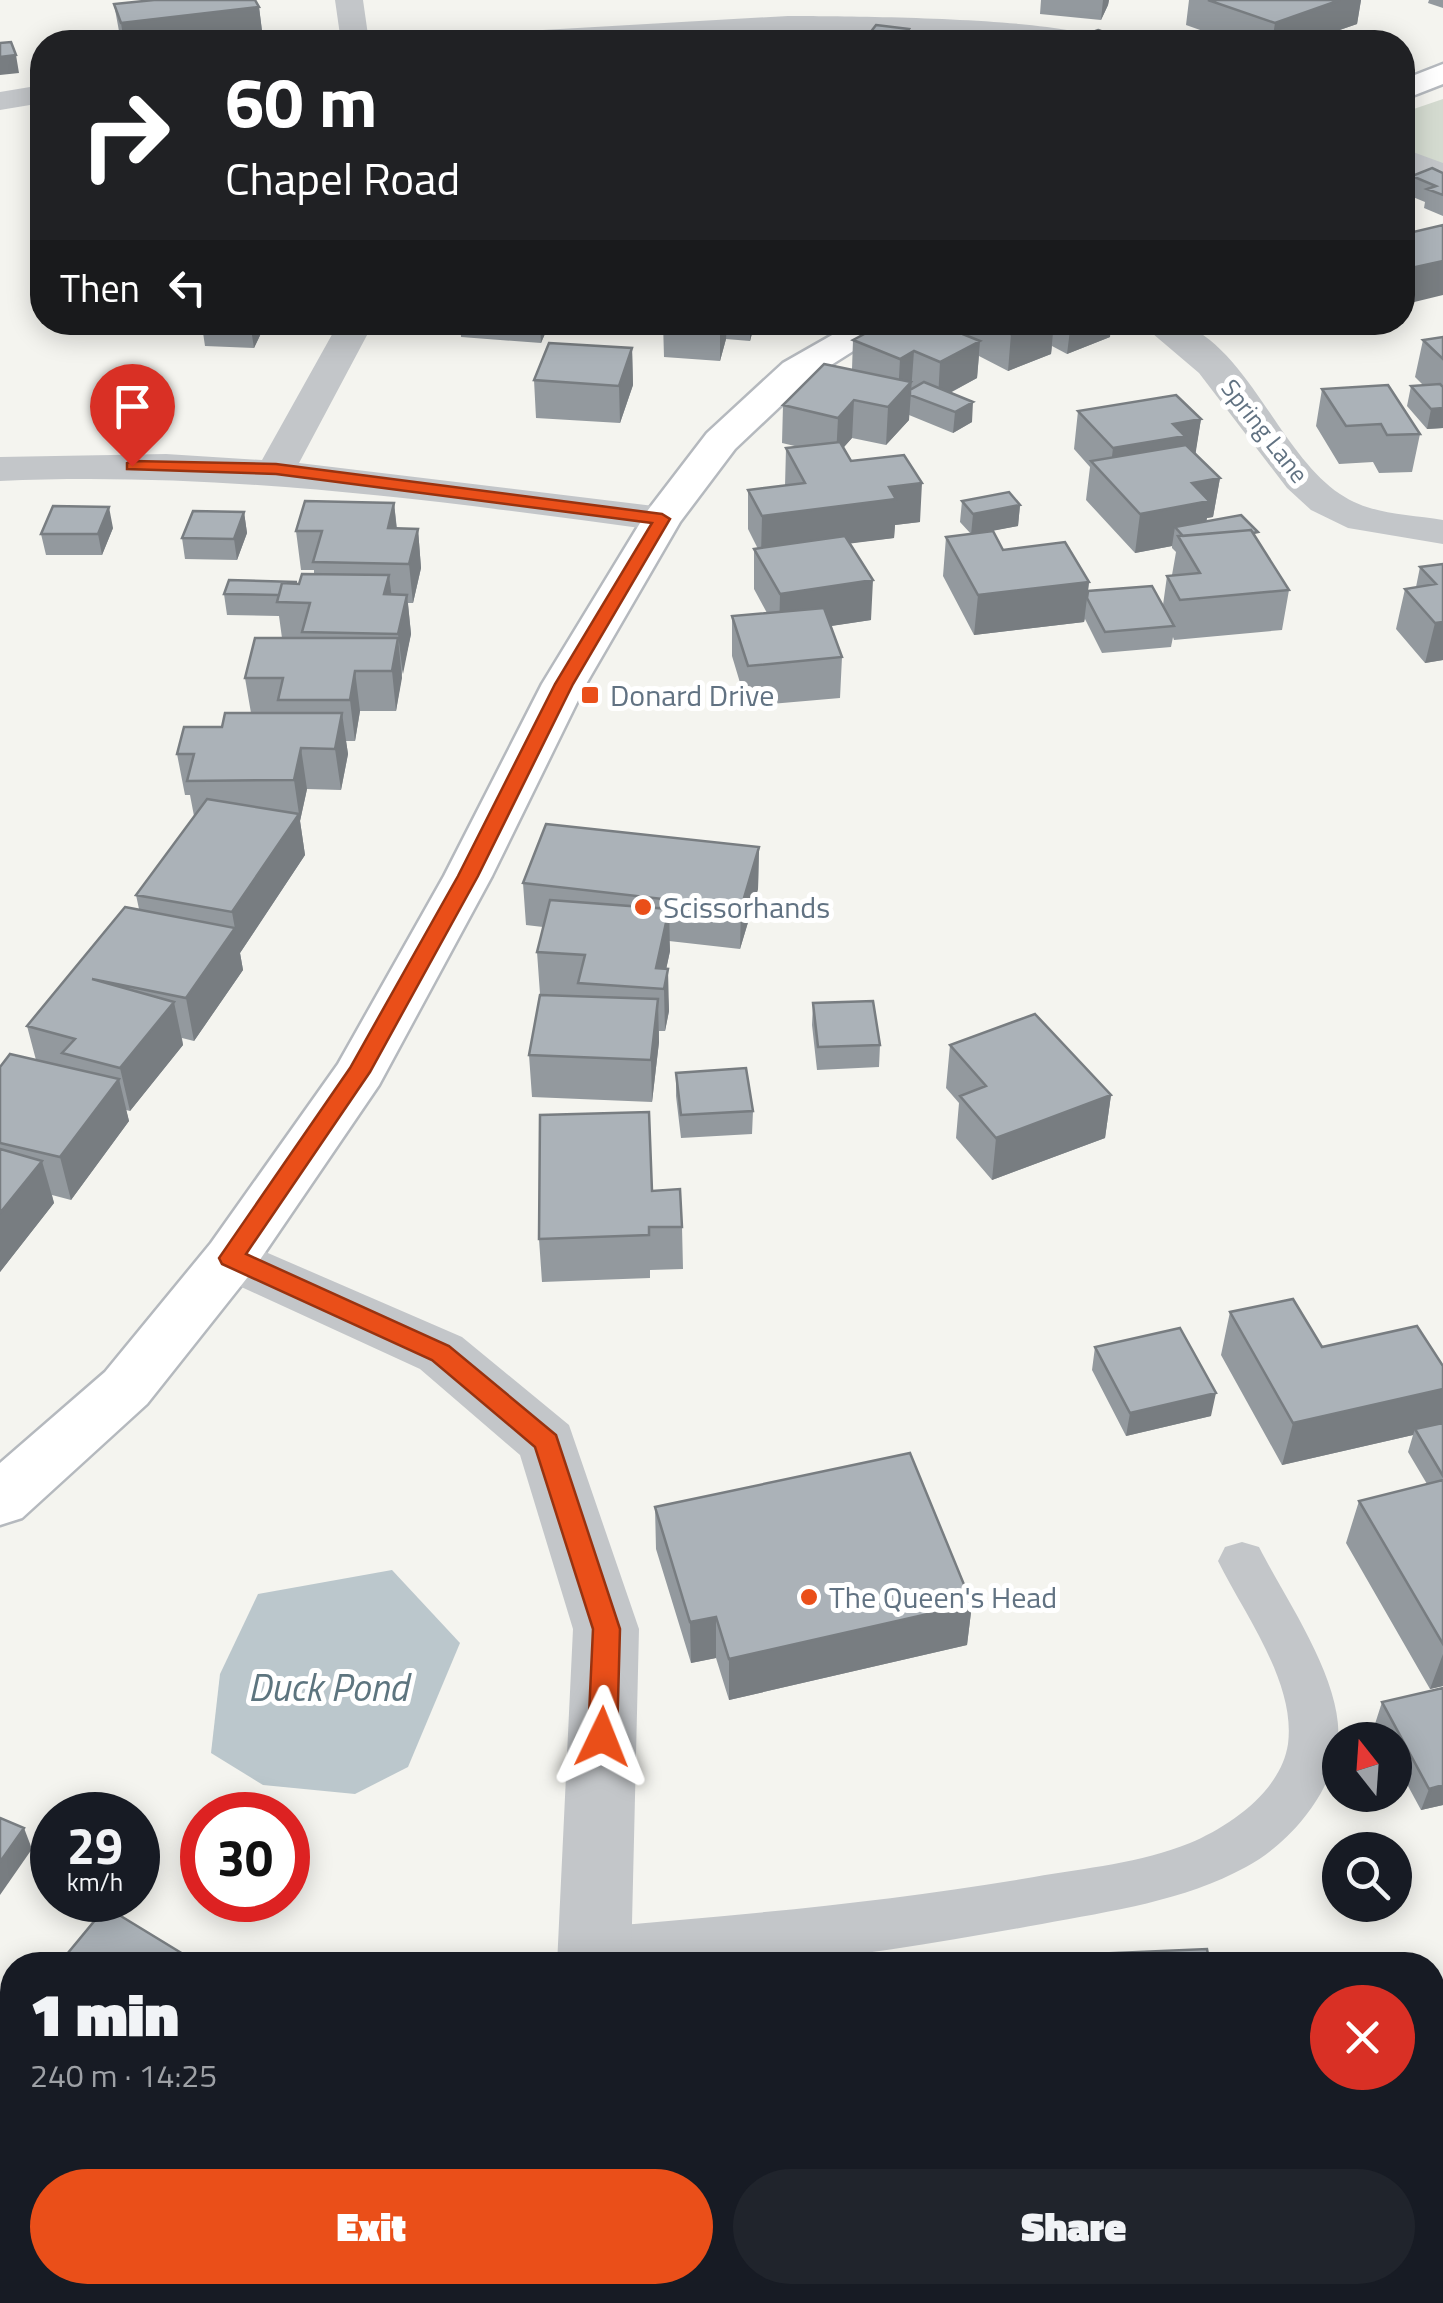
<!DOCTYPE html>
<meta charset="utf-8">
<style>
body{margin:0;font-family:"Titillium Web",sans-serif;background:#20242c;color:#f1f3f6;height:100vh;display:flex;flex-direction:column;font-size:38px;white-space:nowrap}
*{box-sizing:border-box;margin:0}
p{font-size:32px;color:#9ea1a6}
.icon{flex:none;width:55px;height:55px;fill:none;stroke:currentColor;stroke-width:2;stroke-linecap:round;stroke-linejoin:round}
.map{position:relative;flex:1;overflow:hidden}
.drawer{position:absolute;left:0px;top:1952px;width:1445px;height:352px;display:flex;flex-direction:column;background:#171b24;border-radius:40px 40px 0 0;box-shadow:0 5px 25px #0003}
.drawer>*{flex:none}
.guide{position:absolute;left:30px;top:30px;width:1385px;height:305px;border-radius:40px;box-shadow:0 5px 25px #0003;background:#202124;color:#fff;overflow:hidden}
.needle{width:65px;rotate:343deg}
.tools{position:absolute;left:1322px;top:1722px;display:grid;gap:20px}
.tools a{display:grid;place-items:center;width:90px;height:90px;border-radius:50%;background:#171b24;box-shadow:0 5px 25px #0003;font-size:50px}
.speed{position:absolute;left:30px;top:1792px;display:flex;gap:20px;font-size:50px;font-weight:700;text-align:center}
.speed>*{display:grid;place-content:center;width:130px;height:130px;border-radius:50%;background:#171b24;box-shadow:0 5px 25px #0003;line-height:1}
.speed small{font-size:25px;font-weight:400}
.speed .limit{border:15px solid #d22;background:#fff;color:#111}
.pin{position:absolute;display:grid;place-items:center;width:85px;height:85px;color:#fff;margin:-102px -42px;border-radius:50% 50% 50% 0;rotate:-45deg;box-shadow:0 0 10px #0007}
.pin .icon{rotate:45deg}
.me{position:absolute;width:110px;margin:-55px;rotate:2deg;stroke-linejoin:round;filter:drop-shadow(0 0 8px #0008)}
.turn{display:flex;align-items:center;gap:35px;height:210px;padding:0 30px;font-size:45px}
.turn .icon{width:130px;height:130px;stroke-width:2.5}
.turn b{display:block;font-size:70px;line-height:85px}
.then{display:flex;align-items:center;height:95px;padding:0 30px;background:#0003;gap:20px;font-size:38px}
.round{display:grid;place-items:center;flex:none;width:105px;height:105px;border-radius:52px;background:#20242c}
.overview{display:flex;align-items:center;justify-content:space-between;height:170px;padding:0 30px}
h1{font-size:60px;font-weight:800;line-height:75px}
.action{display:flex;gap:20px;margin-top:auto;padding:20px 30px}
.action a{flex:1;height:115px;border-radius:60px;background:#ea4f19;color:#fff;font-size:40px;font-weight:800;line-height:115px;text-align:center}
.action a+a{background:#20242c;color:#f1f3f6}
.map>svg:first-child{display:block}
</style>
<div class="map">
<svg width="1443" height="2303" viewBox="0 0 1443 2303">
<rect width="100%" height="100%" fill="#f4f4ef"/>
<!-- green -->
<path fill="#d4dbd0" d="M 1443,99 L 1443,168 L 1403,151 L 1402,113 Z"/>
<!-- water -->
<path fill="#bbc7cc" d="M 392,1570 L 460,1643 L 408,1767 L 355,1794 L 263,1785 L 211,1753 L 220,1674 L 258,1594 Z"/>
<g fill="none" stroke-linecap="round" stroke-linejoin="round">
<defs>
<path id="secondary" d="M 1443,64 L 1443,84 L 1402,100 L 1402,80 Z
M 855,322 L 899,322 L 809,379 L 735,449 L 680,522 L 586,684 L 492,876 L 379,1085 L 251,1273 L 147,1404 L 22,1518 L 0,1525 L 0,1463 L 105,1372 L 211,1243 L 338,1064 L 444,876 L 542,684 L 648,510 L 707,433 L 783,363 Z"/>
</defs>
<!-- secondary casing -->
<use href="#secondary" stroke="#b5b9be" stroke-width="5"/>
<!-- lane -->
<path fill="#c3c6c9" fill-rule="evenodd" d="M 500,36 L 511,42 L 488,42 L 492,38 Z
M 1242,1542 L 1259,1547 C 1286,1600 1344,1682 1338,1742 C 1333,1793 1289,1844 1246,1867 C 1184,1901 1111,1911 1042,1924 C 941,1942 836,1961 734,1965 C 681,1967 627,1965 574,1965 L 568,1952 L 576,1934 L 595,1927 C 742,1915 889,1902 1034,1877 C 1085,1868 1141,1863 1190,1843 C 1230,1826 1281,1791 1288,1744 C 1296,1682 1244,1614 1218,1561 L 1225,1547 Z"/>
<!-- street -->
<path fill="#c3c6c9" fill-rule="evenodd" d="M 335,0 L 363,0 L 369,42 L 341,42 Z
M 788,16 C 832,16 1083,17 1101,42 L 1021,42 L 863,33 L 475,42 L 489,33 Z
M 42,85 L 42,103 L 0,110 L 0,92 Z
M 1402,148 L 1443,163 L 1443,184 L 1402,169 Z
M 339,322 L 374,322 L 299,463 L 662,507 L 676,510 L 682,519 L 676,528 L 662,531 C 441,501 223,471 0,481 L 0,457 L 166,454 L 262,460 Z
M 1139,322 C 1152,322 1172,319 1184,324 C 1250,353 1280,453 1340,494 C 1371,515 1407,514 1443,520 L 1443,544 L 1348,528 L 1311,510 L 1287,488 L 1199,373 Z
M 231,1237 L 462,1337 L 569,1425 L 639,1629 L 631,1965 L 557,1965 L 573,1629 L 520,1455 L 420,1369 L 211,1273 L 202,1258 L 211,1243 Z
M 542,2292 L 624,2292 L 624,2303 L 542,2303 Z"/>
<!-- secondary -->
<use href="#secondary" fill="#fff" fill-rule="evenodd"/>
</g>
<!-- wall -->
<path fill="#93999e" d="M 1041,0 L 1109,0 L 1108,5 L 1101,20 L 1040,14 Z
M 1189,0 L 1361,0 L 1357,24 L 1305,42 L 1234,42 L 1186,25 Z
M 1429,0 L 1443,0 L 1443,8 L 1428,3 Z
M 114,4 L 259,7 L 263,39 L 234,42 L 121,42 Z
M 1443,173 L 1443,216 L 1424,208 L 1425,202 L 1408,195 L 1412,176 Z
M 460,322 L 550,322 L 541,343 L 461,337 Z
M 663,322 L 755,322 L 750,341 L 726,339 L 720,361 L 664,357 Z
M 942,322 L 1111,322 L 1110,337 L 1067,354 L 1052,346 L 1051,354 L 1008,371 L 979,356 L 977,378 L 950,393 L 972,422 L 953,433 L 909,415 L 909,420 L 886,445 L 852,438 L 843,448 L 851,461 L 920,522 L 895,525 L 894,538 L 850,543 L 871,620 L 830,626 L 842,657 L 840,698 L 747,706 L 732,656 L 732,616 L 767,613 L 754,589 L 754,549 L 758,549 L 748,529 L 748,490 L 785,486 L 786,448 L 799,447 L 782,443 L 783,405 L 852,369 L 853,340 L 942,326 Z
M 202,326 L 264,327 L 254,348 L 205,346 Z
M 1443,337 L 1443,428 L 1427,429 L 1407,406 L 1411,386 L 1423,385 L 1415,377 L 1423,340 Z
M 632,348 L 633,385 L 620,423 L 536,418 L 534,380 Z
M 1322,389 L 1420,434 L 1412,472 L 1379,473 L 1373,462 L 1339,464 L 1316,426 Z
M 1078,411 L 1201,419 L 1195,454 L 1220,478 L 1213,517 L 1207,518 L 1206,521 L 1256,538 L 1289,590 L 1282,630 L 1174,640 L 1173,637 L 1171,647 L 1102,653 L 1085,619 L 1084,622 L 974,635 L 943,576 L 946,537 L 971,534 L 960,522 L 962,501 L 1020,505 L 1018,526 L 984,532 L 1003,550 L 1089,582 L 1088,591 L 1163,605 L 1167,576 L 1172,575 L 1176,552 L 1172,548 L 1172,546 L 1135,553 L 1086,500 L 1090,467 L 1074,449 Z
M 394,503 L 397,529 L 418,529 L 421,568 L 413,603 L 408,603 L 411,634 L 402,674 L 396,711 L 360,711 L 355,741 L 346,741 L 348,754 L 341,790 L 307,789 L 300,821 L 305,855 L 240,953 L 243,970 L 194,1041 L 182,1038 L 183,1045 L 130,1111 L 126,1110 L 129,1121 L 71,1200 L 52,1195 L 54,1203 L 0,1272 L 0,1067 L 36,1060 L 27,1026 L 139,909 L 136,895 L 194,816 L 190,795 L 185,795 L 177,754 L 222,727 L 251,713 L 245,678 L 282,638 L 279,616 L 227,615 L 224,594 L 299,584 L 314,574 L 314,570 L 301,570 L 296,531 Z
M 244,512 L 247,533 L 237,560 L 185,559 L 182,538 Z
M 113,528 L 102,555 L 46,555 L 41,534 Z
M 1443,564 L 1443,660 L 1425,663 L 1396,629 L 1405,589 L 1416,587 L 1420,567 Z
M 759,847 L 758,889 L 740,949 L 669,941 L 670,951 L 666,969 L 669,1011 L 665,1031 L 659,1031 L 659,1042 L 652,1102 L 532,1097 L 529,1055 L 566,996 L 540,994 L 537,952 L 543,927 L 526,925 L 523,883 Z
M 813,1003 L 880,1045 L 879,1067 L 817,1070 L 812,1025 Z
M 950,1045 L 1111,1095 L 1105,1138 L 992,1180 L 956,1138 L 959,1103 L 946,1088 Z
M 676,1073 L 753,1111 L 752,1134 L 681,1138 L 676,1096 Z
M 652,1191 L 682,1227 L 683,1269 L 650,1270 L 650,1278 L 542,1282 L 539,1239 Z
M 1230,1312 L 1322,1347 L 1443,1366 L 1443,1686 L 1430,1689 L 1346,1543 L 1359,1501 L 1427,1484 L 1408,1452 L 1413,1435 L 1282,1465 L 1221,1355 Z
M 1095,1347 L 1211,1416 L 1126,1436 L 1092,1370 Z
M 655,1507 L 972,1604 L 967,1645 L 729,1700 L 716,1658 L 691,1663 L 656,1549 Z
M 1443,1688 L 1443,1805 L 1421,1810 L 1395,1762 L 1395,1740 L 1383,1740 L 1375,1724 L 1382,1702 Z"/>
<!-- shaded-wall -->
<path fill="#787d81" d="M 1103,0 L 1109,0 L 1108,5 L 1101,20 Z
M 1340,0 L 1361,0 L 1357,24 L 1305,42 L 1272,42 L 1275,23 Z
M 259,7 L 263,39 L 234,42 L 124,42 L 121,23 Z
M 909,29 L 909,42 L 900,42 Z
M 16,55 L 19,73 L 0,75 L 0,57 Z
M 1443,261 L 1443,295 L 1402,305 L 1402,270 Z
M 254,322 L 263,322 L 264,327 L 254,348 L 251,329 Z
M 540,322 L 550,322 L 541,343 Z
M 720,322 L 727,322 L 726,339 L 720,361 Z
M 750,322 L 755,322 L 750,341 Z
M 1040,322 L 1054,322 L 1051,354 L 1008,371 L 1011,334 Z
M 1071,322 L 1111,322 L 1110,337 L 1067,354 Z
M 980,341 L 977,378 L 938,399 L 940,362 Z
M 632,348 L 633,385 L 620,423 L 619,386 Z
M 914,351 L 909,420 L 886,445 L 888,407 L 898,396 L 900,359 Z
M 854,400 L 852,438 L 836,456 L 838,418 Z
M 973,402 L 972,422 L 953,433 L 955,412 Z
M 1443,408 L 1443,428 L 1427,429 L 1431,409 Z
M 1201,419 L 1195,457 L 1109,481 L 1113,448 L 1173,424 Z
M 1220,478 L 1213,517 L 1207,518 L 1203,540 L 1175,527 L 1172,546 L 1135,553 L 1140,514 L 1192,483 Z
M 922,483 L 920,522 L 895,525 L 894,538 L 761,555 L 762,516 L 889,487 Z
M 394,503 L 398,542 L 388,528 Z
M 1020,505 L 1018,526 L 971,535 L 973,514 Z
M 109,507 L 113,528 L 102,555 L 98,534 Z
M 244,512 L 247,533 L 237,560 L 234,539 Z
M 418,529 L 421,568 L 413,603 L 409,564 Z
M 389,575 L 394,614 L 384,594 Z
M 873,580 L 871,620 L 779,634 L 780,594 Z
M 1089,582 L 1084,622 L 974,635 L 978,595 Z
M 407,595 L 411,634 L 403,674 L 398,634 Z
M 1443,622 L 1443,660 L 1425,663 L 1435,623 Z
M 398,638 L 402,678 L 396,711 L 392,671 Z
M 355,671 L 360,711 L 355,741 L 350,700 Z
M 342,713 L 348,754 L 341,790 L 335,749 Z
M 301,748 L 307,789 L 300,821 L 294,780 Z
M 299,814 L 305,855 L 240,953 L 243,970 L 194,1041 L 186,998 L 235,929 L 232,912 Z
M 759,847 L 758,889 L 740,949 L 741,908 Z
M 669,909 L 670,951 L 662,989 L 656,968 Z
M 668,969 L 669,1011 L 665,1031 L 664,989 Z
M 658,999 L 659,1042 L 652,1102 L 651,1060 Z
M 174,1002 L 183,1045 L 130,1111 L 120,1068 Z
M 119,1079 L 129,1121 L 71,1200 L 60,1157 Z
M 1111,1095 L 1105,1138 L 992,1180 L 996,1138 Z
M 42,1161 L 54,1203 L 0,1272 L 0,1213 Z
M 1443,1389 L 1443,1426 L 1415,1429 L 1413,1435 L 1282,1465 L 1293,1423 Z
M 1216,1393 L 1211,1416 L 1126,1436 L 1130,1413 Z
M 972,1604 L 967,1645 L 729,1700 L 729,1659 Z
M 716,1617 L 716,1658 L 691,1663 L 690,1622 Z
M 1443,1654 L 1443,1686 L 1430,1689 Z
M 1443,1785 L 1443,1805 L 1421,1810 L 1429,1789 Z
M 24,1828 L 32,1849 L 0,1895 L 0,1862 Z
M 273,2292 L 289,2292 L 288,2303 L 272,2303 Z"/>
<!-- building -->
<path fill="#abb2b8" stroke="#787d81" stroke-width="2.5" d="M 154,0 L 255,0 L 259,7 L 121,23 L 114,4 Z
M 1208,0 L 1340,0 L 1275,23 Z
M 876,25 L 909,29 L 900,42 L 863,42 Z
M 1098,30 L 1132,42 L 1065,42 Z
M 964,34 L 994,36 L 992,42 L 959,42 Z
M 11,42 L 16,55 L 0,57 L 0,43 Z
M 1432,168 L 1443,173 L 1443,195 L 1427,189 L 1436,186 L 1412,176 Z
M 1443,225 L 1443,261 L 1402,270 L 1402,232 L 1405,234 Z
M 204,322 L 254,322 L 251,329 L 202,326 Z
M 887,322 L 933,322 L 980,341 L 940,362 L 914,351 L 900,359 L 853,340 Z
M 989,322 L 1040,322 L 1011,334 Z
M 1443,337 L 1443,359 L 1423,340 Z
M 549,343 L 632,348 L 619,386 L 534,380 Z
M 824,364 L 911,382 L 888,407 L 854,400 L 838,418 L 783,405 Z
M 924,382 L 973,402 L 955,412 L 910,395 L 910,390 Z
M 1440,384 L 1443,387 L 1443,408 L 1431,409 L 1411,386 Z
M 1388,385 L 1420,434 L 1387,435 L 1381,424 L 1346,426 L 1322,389 Z
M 1176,395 L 1201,419 L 1173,424 L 1185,436 L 1113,448 L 1078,411 Z
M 840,442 L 851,461 L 904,455 L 922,483 L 889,487 L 896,499 L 762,516 L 748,490 L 805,483 L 786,448 Z
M 1186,445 L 1220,478 L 1192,483 L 1209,501 L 1140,514 L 1091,461 Z
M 1009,492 L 1020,505 L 973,514 L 962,501 Z
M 305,501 L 394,503 L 388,528 L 418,529 L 409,564 L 313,562 L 322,531 L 296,531 Z
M 53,506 L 109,507 L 98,534 L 41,534 Z
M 193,511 L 244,512 L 234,539 L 182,538 Z
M 1241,515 L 1258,532 L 1253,533 L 1251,530 L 1183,536 L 1175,527 Z
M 1251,530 L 1289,590 L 1180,600 L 1167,576 L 1200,573 L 1178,536 Z
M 993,531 L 1003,550 L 1065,542 L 1089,582 L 978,595 L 946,537 Z
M 845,536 L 873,580 L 780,594 L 754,549 Z
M 1443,564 L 1443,622 L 1435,623 L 1405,589 L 1436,584 L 1420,567 Z
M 302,574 L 389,575 L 384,594 L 407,595 L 398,634 L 302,632 L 310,603 L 277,602 L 282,583 L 299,584 Z
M 229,580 L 297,582 L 282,583 L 279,595 L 224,594 Z
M 1152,586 L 1174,626 L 1105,632 L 1087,598 L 1088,591 Z
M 824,608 L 842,657 L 748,666 L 732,616 Z
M 255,638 L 398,638 L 392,671 L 355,671 L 350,700 L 278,700 L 283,678 L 245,678 Z
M 225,713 L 342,713 L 335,749 L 301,748 L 294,780 L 187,781 L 194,754 L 177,754 L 184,727 L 222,727 Z
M 207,799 L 299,814 L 232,912 L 136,895 Z
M 546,824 L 759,847 L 741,908 L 523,883 Z
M 550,900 L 669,909 L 656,968 L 668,969 L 664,989 L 578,983 L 585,955 L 537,952 Z
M 125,907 L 235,928 L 186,998 L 92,979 L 174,1002 L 120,1068 L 62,1053 L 75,1039 L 27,1026 Z
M 540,995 L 658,999 L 651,1060 L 529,1055 Z
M 873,1001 L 880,1045 L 818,1047 L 813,1003 Z
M 1035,1014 L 1111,1095 L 996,1138 L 960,1096 L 986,1086 L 950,1045 Z
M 10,1054 L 119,1079 L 60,1157 L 0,1143 L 0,1067 Z
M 746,1068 L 753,1111 L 681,1115 L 676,1073 Z
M 649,1112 L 652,1191 L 680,1189 L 682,1227 L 649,1227 L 649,1235 L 539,1239 L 540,1115 Z
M 0,1149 L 42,1161 L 0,1213 Z
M 1293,1299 L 1322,1347 L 1417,1326 L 1443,1366 L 1443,1389 L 1293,1423 L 1230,1312 Z
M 1180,1328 L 1216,1393 L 1130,1413 L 1095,1347 Z
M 1443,1423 L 1443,1476 L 1415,1429 Z
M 910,1453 L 972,1604 L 729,1659 L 716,1617 L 690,1622 L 655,1507 Z
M 1443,1480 L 1443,1644 L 1359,1501 Z
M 1443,1688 L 1443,1785 L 1429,1789 L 1382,1702 Z
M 0,1818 L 24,1828 L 0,1862 Z
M 106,1907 L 201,1965 L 58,1965 Z
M 1207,1949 L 1210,1965 L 928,1965 L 928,1961 Z
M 117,2292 L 273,2292 L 272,2303 L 115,2303 Z
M 1036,2292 L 1097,2292 L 1099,2303 L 904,2303 L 904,2301 Z"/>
<!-- route -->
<path fill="#ea4f19" stroke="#983310" stroke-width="2.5" d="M 132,461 L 276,464 L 662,514 L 670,519 L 573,684 L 478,876 L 370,1072 L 246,1254 L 449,1346 L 556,1435 L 620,1629 L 617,1737 L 613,1745 L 602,1749 L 592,1745 L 588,1737 L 593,1629 L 535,1447 L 432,1360 L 222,1264 L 219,1258 L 350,1068 L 458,876 L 555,684 L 652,523 L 276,474 L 127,469 L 127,463 Z"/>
<!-- markers -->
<g fill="#ea4f19" stroke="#fff" stroke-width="4">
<rect x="580" y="685" width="20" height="20" rx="5"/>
<circle cx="643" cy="907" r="10"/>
<circle cx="809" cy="1597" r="10"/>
</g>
<g text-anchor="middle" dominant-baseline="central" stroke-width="10" stroke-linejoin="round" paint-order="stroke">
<!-- far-street labels -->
<g font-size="25" fill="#617282" stroke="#fff">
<text transform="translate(1265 431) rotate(52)">Spring Lane</text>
</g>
<!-- poi labels -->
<g font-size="30" fill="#617282" stroke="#fff" text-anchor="start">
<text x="610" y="695">Donard Drive</text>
<text x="663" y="907">Scissorhands</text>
<text x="829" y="1597">The Queen's Head</text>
</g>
<!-- near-water labels -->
<g font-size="38" font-style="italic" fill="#5d757f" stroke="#fff">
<text x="328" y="1687">Duck Pond</text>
</g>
</g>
</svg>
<div class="tools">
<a><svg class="needle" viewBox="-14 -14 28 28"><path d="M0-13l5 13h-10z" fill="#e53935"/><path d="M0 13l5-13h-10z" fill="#9ea1a6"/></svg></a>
<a><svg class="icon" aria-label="search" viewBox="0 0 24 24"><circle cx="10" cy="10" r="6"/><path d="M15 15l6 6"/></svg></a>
</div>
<div class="speed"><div>29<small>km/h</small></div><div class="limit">30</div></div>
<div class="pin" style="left:132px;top:466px;background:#d93025"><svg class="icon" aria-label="arrive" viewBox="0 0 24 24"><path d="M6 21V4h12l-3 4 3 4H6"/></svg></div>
<svg class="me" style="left:602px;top:1737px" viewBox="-20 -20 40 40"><path d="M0-17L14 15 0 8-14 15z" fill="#ea4f19" stroke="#fff" stroke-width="4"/></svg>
<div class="guide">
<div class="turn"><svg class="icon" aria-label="right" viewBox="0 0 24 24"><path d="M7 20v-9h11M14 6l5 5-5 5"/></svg><div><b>60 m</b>Chapel Road</div></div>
<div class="then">Then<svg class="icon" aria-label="left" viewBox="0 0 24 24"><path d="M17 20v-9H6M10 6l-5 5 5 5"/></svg></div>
</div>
<section class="drawer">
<div class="overview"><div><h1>1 min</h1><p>240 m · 14:25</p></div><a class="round" style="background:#d93025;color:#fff"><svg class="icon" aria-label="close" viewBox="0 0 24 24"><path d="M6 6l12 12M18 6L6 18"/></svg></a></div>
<div class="action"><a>Exit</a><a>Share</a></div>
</section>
</div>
